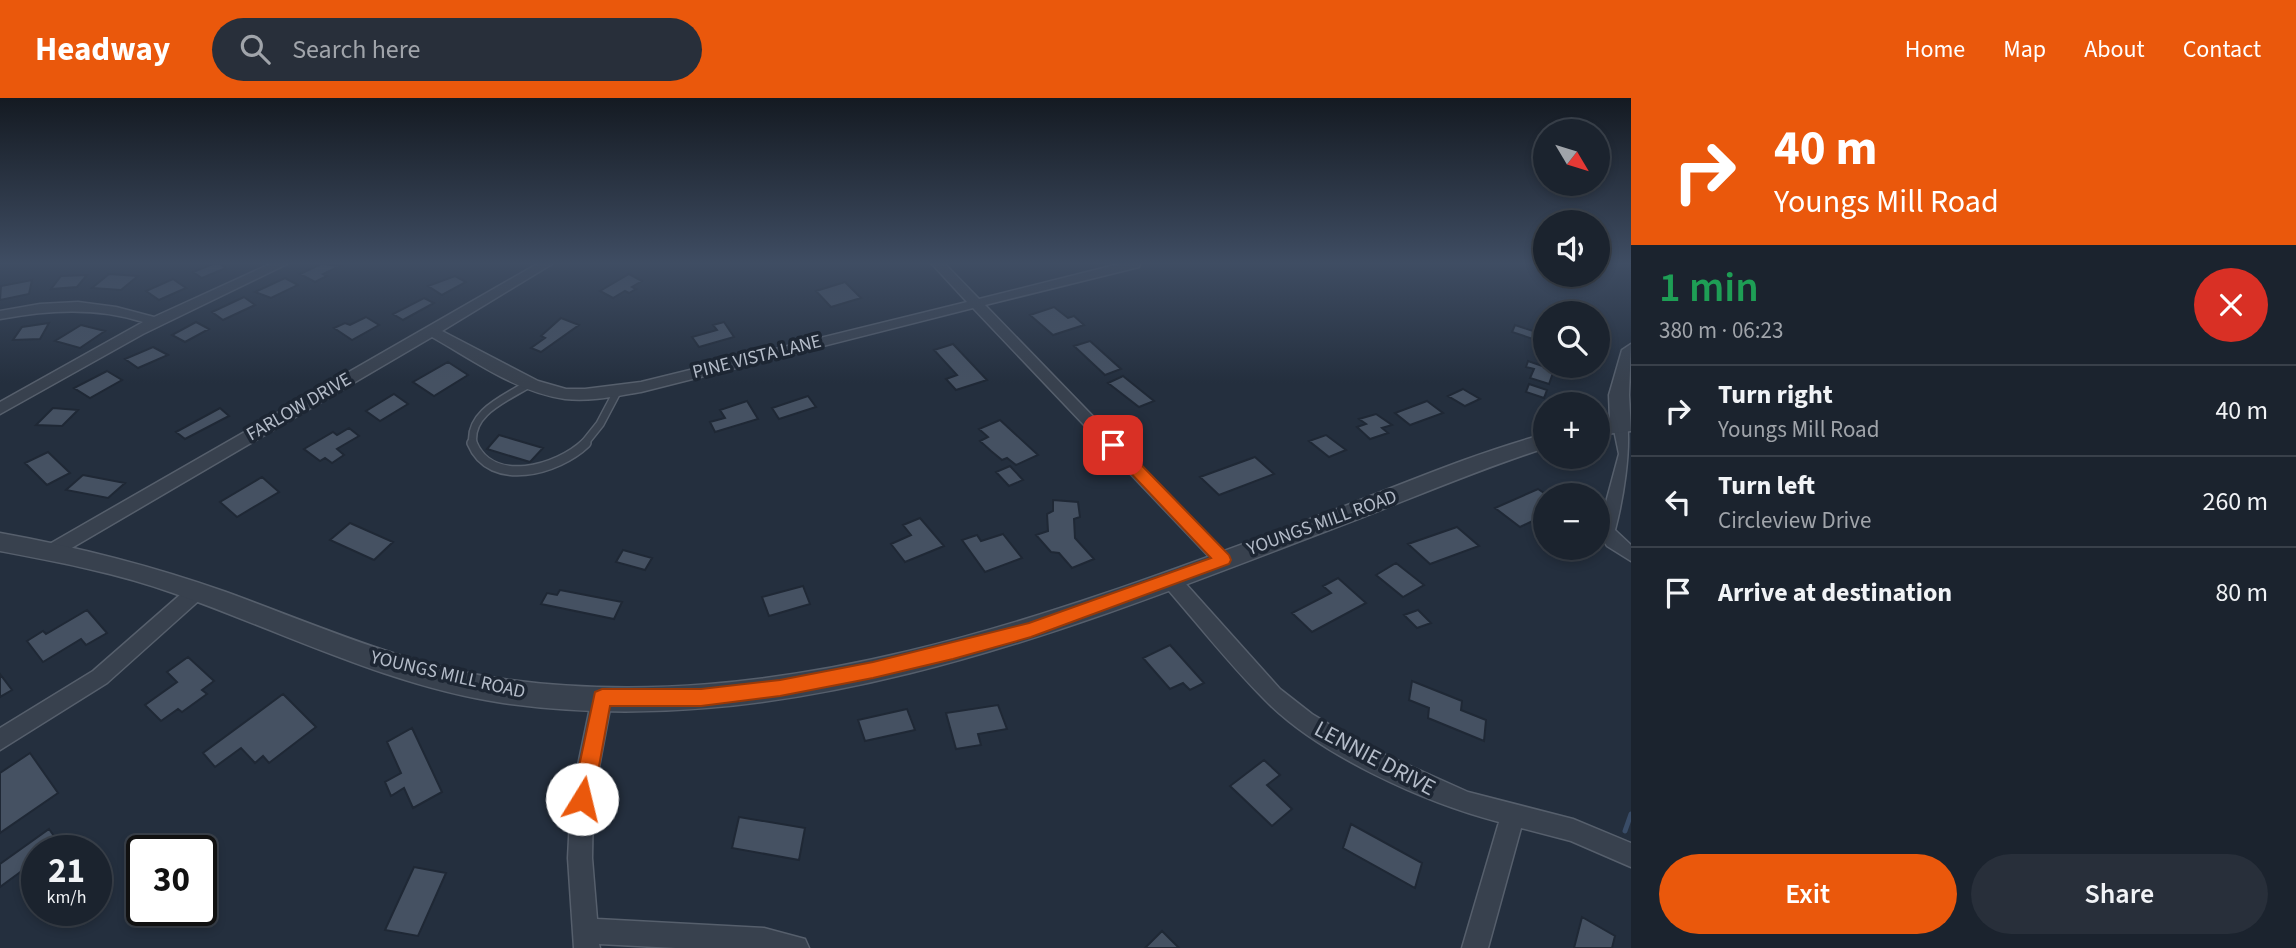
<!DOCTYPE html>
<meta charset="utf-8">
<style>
body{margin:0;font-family:"Source Sans 3",sans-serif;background:#282f3a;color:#f1f3f6;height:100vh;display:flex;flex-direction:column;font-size:26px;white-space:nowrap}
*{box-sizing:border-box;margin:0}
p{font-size:23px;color:#a0a4aa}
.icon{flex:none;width:38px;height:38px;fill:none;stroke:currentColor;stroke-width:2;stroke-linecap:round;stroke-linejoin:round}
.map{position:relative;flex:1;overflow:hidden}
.panel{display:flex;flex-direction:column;background:#1b232e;width:665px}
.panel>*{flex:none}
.top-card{background:#ea580c;color:#fff;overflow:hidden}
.needle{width:46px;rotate:128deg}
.tools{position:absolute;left:1533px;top:21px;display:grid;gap:14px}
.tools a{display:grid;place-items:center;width:77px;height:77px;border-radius:50%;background:#1b232e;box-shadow:0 4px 10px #0003,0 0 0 2px #39404a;font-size:35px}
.speed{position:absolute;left:21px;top:737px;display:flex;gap:14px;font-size:35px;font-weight:700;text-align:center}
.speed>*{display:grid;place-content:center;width:91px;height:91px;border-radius:50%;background:#1b232e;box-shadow:0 4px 10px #0003,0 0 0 2px #39404a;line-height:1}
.speed small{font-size:18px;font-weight:400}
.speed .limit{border:4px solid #111;border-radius:10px;background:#fff;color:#111}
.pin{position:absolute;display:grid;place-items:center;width:60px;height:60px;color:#fff;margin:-30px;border-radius:14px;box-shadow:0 4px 10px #0006}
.me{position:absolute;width:77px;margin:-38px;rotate:9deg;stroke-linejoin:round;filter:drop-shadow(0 0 5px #0008)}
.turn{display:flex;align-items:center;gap:24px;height:147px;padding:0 28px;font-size:32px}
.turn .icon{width:91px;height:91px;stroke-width:2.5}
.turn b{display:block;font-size:49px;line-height:60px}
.round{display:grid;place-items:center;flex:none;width:74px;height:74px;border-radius:37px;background:#282f3a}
.head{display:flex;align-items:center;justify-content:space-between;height:119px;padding:0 28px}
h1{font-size:42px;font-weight:600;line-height:52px;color:#1e9e55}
.cta{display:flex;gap:14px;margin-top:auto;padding:14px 28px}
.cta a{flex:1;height:80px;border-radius:42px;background:#ea580c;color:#fff;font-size:28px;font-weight:600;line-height:80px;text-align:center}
.cta a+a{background:#282f3a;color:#f1f3f6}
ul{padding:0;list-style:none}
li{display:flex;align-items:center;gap:21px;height:91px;padding:0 28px;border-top:2px solid #39404a}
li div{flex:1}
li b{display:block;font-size:26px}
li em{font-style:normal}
header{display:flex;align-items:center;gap:42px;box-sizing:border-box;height:98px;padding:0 35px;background:#ea580c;color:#fff}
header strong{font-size:33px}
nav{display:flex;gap:38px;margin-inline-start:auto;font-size:24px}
.search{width:490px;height:63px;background:#282f3a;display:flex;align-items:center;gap:18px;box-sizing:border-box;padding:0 24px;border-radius:38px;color:#a0a4aa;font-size:26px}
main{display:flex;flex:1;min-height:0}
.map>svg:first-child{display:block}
</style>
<header>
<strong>Headway</strong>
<div class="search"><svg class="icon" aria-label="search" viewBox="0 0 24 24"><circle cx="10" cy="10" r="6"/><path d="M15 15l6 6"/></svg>Search here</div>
<nav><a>Home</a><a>Map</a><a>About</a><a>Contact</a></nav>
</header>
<main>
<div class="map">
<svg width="1631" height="850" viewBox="0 0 1631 850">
<rect width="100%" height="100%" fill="#242f3e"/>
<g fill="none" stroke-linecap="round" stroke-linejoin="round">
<!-- stream -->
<path stroke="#394c67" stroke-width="5" d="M 1625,733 L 1631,716"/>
</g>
<!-- building -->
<path fill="#455162" stroke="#1f2835" stroke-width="2" d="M 213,166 L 220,166 L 226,170 L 202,180 L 193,174 Z
M 321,166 L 340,168 L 323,176 L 327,178 L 315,184 L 300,176 Z
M 109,176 L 138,178 L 121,192 L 92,190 Z
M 629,176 L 642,183 L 632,189 L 636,191 L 629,195 L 625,193 L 613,200 L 600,193 Z
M 87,177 L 77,189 L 51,191 L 61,178 Z
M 455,178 L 466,184 L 442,197 L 428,188 Z
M 285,180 L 298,187 L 271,200 L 255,194 Z
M 173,181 L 186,190 L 159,202 L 146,193 Z
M 32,182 L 29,196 L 0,202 L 1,188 Z
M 845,184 L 861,200 L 831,209 L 816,193 Z
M 244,199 L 255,207 L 223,222 L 212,214 Z
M 424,200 L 434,205 L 403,222 L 393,216 Z
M 1054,209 L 1068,220 L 1074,218 L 1084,227 L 1053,237 L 1030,217 Z
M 366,219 L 379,227 L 352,242 L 334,230 L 345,225 L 350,227 Z
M 561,220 L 579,227 L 541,254 L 531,250 L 545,240 L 541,238 Z
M 196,224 L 209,231 L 185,244 L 172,237 Z
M 724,224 L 734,239 L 699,249 L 692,239 L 717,232 L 713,227 Z
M 49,225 L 40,241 L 13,242 L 22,229 Z
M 81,227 L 105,233 L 80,250 L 55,243 Z
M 1515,227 L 1545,237 L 1545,245 L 1512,234 Z
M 1090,243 L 1121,271 L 1105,277 L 1074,248 Z
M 953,246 L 987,282 L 956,292 L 946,281 L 957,277 L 934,252 Z
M 153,249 L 168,257 L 138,270 L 125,261 Z
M 1528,263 L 1554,272 L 1549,286 L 1530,280 L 1534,271 L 1526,269 Z
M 448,264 L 468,277 L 434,298 L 413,284 Z
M 107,273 L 122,282 L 90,300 L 74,290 Z
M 1123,278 L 1154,303 L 1139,309 L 1108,285 Z
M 1529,286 L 1547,292 L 1544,300 L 1526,294 Z
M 1463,291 L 1480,301 L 1465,308 L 1448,298 Z
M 394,296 L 408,306 L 380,323 L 366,313 Z
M 808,298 L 816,309 L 779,321 L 772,310 Z
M 747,303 L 758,321 L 715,334 L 710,324 L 725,320 L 720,312 Z
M 1427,303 L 1443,315 L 1410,327 L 1395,315 Z
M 53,310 L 78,312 L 62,328 L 36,327 Z
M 220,310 L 229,318 L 185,341 L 176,334 Z
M 1376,316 L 1392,327 L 1382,330 L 1388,335 L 1370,341 L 1357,329 L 1366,326 L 1359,321 Z
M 1000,322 L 1038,357 L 1016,367 L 1007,360 L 1002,362 L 991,353 L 980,343 L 988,339 L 979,331 Z
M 349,330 L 359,338 L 337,351 L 344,357 L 332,365 L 325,360 L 320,363 L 304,351 L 333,334 L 337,337 Z
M 499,337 L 543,350 L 530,364 L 487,351 Z
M 1326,337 L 1346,352 L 1329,359 L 1309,343 Z
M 48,354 L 70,375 L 47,387 L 25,365 Z
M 1255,359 L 1274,376 L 1219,397 L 1200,379 Z
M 1010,368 L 1023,382 L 1009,388 L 996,374 Z
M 83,377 L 125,385 L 108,400 L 66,392 Z
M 262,379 L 279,394 L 237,419 L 220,404 Z
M 1538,391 L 1547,397 L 1545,417 L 1520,429 L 1495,410 Z
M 1053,402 L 1078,404 L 1080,419 L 1074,421 L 1075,440 L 1094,461 L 1072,470 L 1059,455 L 1051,454 L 1036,437 L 1048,433 L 1047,416 L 1053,413 Z
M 920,420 L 944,448 L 905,464 L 891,446 L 911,437 L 903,427 Z
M 350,425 L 393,444 L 374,462 L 330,442 Z
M 1457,429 L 1479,448 L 1430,466 L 1408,446 Z
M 1003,436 L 1022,460 L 985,474 L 962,442 L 977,437 L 981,443 Z
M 623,452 L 652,460 L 645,472 L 616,464 Z
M 1396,465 L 1424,487 L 1403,499 L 1376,477 Z
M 1338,480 L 1366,505 L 1312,534 L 1292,515 L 1331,495 L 1323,488 Z
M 803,488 L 810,506 L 769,518 L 762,499 Z
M 560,492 L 622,504 L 614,521 L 541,506 L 547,495 L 557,497 Z
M 87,512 L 107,535 L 86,547 L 81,541 L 43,564 L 27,543 L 43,533 L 46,536 Z
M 1418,512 L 1431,525 L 1417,530 L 1404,517 Z
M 1170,547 L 1204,585 L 1190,592 L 1183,585 L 1170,591 L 1143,560 Z
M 188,559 L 214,583 L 202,592 L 207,596 L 182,614 L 178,611 L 161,623 L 145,607 L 177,584 L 167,574 Z
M 0,576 L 12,592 L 0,599 Z
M 1412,583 L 1462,603 L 1461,612 L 1486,622 L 1484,643 L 1428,620 L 1429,610 L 1409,602 Z
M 283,596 L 316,629 L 269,665 L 263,658 L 255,665 L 241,650 L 215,669 L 203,655 Z
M 998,607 L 1007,631 L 978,636 L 981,647 L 956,651 L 946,615 Z
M 907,611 L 915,632 L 865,643 L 858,622 Z
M 412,630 L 442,694 L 413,710 L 404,690 L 391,698 L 385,684 L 401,675 L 387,644 Z
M 30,655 L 58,695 L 0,735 L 0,675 Z
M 1264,662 L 1280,677 L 1267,687 L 1292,711 L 1272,728 L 1230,688 Z
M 739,719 L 805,730 L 799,762 L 732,750 Z
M 1351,726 L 1422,765 L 1415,790 L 1343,750 Z
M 49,731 L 64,752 L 37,752 L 37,789 L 23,772 L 0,789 L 0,766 Z
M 414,769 L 446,775 L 418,838 L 385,832 Z
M 1582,819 L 1615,838 L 1612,850 L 1574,850 Z
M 1162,833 L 1179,850 L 1145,850 Z"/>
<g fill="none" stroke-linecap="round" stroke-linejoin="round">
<defs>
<path id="service-far1" d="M 473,346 C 468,314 507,300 530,285
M 584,346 L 600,326 L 618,292"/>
<path id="service" d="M 472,345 C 491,391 558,372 586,345"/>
<path id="minor" d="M 270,166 L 287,166 L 143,236 L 0,316 L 0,304 L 143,224 C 96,209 49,212 0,221 L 0,213 L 40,206 L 78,204 L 116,209 L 154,219 Z
M 537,166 L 552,166 L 442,233 L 538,283 L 566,291 L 585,291 L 641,284 L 967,204 L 932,166 L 945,166 L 979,201 L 1119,166 L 1140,166 L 1139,169 L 985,207 L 1232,462 L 1229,467 L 1217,467 L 973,210 L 641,294 C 617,298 590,304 565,301 C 516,294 473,262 432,239 L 58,458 L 46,458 L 43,453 L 46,448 Z
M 1621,322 L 1627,323 C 1631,353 1623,402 1615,432 L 1631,447 L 1631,463 L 1607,448 L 1598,434 L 1619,356 L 1613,327 Z
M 1170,474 L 1177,476 L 1280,591 L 1312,616 L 1363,647 L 1468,694 L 1573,721 L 1631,745 L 1631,769 L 1571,743 L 1521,730 L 1488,850 L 1462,850 L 1499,724 C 1425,705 1319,657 1265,602 C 1229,566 1197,525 1163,486 L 1161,481 L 1163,476 Z
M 196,487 L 203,489 L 205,494 L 203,499 L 107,585 L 0,652 L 0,630 L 93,573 L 189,489 Z
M 602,591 L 609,594 L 612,600 L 593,701 L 592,760 L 597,821 L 764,830 L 805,841 L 809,850 L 676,850 L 599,846 L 600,850 L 574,850 L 568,760 L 571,701 L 592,600 L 595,594 Z"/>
<path id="tertiary" d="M 1631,246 L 1629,297 L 1631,333 L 1598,337 L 1598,323 L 1610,322 L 1609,297 L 1622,252 Z
M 1545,336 L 1545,350 C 1483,370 1424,395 1363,419 C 1090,523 802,647 503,605 C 388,588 281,533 173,495 C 117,475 58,464 0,453 L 0,435 C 78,449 152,468 226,494 C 317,527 407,568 503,581 C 791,621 1068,511 1332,413 C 1403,386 1472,356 1545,336 Z"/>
</defs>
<!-- service-far1 casing -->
<use href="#service-far1" stroke="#565f6c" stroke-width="10"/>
<!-- service casing -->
<use href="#service" stroke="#565f6c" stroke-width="12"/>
<!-- minor casing -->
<use href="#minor" stroke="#565f6c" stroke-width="3"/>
<!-- tertiary casing -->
<use href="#tertiary" stroke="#565f6c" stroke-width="3"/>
<!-- service-far1 -->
<use href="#service-far1" stroke="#38414e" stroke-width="7"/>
<!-- service -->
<use href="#service" stroke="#38414e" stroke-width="9"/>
<!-- minor -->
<use href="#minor" fill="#38414e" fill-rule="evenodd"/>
<!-- tertiary -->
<use href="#tertiary" fill="#38414e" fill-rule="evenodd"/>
</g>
<!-- sky -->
<linearGradient id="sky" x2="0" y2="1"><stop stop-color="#141a22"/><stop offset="0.58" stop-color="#3f4d63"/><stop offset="1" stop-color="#3f4d63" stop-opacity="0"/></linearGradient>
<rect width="1631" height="285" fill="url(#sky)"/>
<!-- route -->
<path fill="#ea580c" stroke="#983908" stroke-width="2" d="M 1113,342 L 1118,343 L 1229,457 L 1231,462 L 1229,466 L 1031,539 L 953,561 L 873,580 L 780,598 L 701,608 L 610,608 L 593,701 L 590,708 L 582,711 L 575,708 L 572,701 L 595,594 L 602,591 L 701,591 L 780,582 L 873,564 L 1029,525 L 1211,460 L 1108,351 L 1106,347 Z"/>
<g text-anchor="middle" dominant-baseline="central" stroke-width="7" stroke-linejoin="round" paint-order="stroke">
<!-- street labels -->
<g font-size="19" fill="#b4bcc9" stroke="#1d2633">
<text transform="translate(757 259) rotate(-14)">PINE VISTA LANE</text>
<text transform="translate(299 309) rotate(-30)">FARLOW DRIVE</text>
<text transform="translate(1322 425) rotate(-20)">YOUNGS MILL ROAD</text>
<text transform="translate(448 577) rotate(13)">YOUNGS MILL ROAD</text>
</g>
<!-- near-street labels -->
<g font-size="23" fill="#b4bcc9" stroke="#1d2633">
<text transform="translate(1375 660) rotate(28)">LENNIE DRIVE</text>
</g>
</g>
</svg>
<div class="tools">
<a><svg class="needle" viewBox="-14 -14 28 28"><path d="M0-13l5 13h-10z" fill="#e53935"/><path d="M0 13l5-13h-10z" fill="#a0a4aa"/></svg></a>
<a><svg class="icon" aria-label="sound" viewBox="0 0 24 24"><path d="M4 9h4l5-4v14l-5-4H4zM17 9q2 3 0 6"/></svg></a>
<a><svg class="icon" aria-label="search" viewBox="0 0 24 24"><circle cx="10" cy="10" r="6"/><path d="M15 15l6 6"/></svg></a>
<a>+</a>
<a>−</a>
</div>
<div class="speed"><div>21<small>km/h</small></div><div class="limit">30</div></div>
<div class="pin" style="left:1113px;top:347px;background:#d93025"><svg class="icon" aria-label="arrive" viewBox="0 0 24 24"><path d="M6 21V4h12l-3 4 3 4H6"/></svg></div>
<svg class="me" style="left:582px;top:701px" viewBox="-20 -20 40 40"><circle r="19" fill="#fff"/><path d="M0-13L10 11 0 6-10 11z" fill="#ea580c"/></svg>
</div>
<section class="panel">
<div class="top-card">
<div class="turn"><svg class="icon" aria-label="right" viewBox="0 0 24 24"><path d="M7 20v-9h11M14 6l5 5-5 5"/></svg><div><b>40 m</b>Youngs Mill Road</div></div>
</div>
<div class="head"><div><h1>1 min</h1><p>380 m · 06:23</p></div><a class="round" style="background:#d93025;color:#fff"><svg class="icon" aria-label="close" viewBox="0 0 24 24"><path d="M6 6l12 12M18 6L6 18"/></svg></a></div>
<ul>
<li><svg class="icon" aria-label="right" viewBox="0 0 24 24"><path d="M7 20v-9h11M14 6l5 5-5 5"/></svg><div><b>Turn right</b><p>Youngs Mill Road</p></div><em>40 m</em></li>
<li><svg class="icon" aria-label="left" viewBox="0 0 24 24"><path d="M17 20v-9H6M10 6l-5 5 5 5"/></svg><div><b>Turn left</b><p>Circleview Drive</p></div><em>260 m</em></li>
<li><svg class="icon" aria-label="arrive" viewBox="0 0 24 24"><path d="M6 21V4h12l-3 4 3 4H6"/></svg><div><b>Arrive at destination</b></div><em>80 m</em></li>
</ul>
<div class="cta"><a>Exit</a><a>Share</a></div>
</section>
</main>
